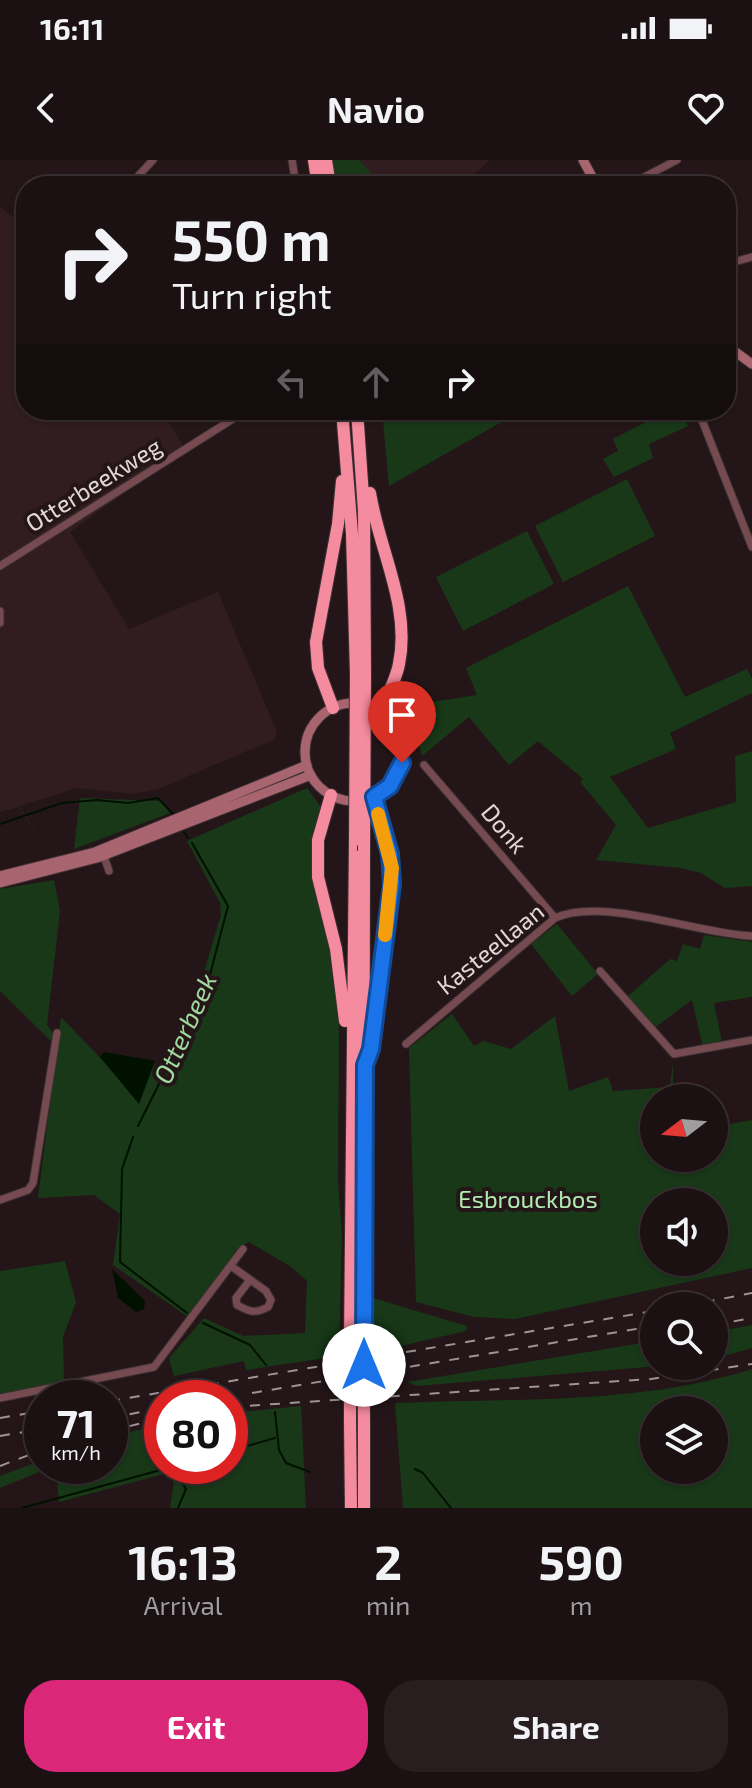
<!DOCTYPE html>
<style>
body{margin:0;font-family:"Exo 2",sans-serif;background:#281e20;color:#f1f3f6;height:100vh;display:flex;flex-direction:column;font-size:30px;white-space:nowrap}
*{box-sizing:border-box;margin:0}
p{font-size:26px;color:#a09d9f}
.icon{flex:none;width:44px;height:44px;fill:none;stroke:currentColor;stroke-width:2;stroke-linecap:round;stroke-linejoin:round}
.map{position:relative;height:1348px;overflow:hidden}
.sheet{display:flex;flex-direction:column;background:#1b1012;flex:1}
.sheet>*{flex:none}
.hud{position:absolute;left:16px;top:16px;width:720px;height:244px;border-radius:32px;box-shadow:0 2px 6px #0004,0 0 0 2px #393032;background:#1b1012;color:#f1f3f6;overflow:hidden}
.needle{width:52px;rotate:254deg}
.tools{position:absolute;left:640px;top:924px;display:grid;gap:16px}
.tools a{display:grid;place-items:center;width:88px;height:88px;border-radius:50%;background:#1b1012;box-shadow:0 2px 6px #0004,0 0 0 2px #393032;font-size:40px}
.speed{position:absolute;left:24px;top:1220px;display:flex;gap:16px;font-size:40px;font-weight:700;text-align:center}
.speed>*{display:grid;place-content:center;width:104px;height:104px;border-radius:50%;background:#1b1012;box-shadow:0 2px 6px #0004,0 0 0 2px #393032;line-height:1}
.speed small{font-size:20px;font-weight:400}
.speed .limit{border:12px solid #d22;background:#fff;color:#111}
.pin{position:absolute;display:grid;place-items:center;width:68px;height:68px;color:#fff;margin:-82px -34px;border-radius:50% 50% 50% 0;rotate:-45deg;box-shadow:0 0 8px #0007}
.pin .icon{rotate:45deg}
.me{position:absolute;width:88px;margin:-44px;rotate:0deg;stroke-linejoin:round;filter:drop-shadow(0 0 6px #0008)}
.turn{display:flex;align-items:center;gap:28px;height:168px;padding:0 24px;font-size:36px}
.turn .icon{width:104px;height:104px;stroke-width:2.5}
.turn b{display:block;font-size:56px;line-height:68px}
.lanes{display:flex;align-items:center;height:76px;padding:0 24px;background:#0003;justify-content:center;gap:40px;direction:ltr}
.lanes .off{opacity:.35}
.eta{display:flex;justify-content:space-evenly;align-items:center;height:136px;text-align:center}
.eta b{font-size:48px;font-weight:700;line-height:56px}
.primary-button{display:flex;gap:16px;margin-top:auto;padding:16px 24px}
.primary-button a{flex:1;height:92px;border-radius:32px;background:#db2777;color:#fff;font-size:32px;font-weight:700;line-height:92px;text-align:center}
.primary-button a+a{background:#281e20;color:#f1f3f6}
.status{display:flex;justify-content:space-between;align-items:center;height:56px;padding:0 40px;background:#1b1012;direction:ltr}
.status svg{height:22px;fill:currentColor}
header{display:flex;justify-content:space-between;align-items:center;height:104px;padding:0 24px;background:#1b1012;font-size:36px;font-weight:700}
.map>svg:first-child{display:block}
</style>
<div class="status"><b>16:11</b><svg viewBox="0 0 49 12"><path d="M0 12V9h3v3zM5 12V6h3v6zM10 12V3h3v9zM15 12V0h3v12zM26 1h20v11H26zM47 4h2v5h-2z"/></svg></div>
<header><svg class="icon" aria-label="back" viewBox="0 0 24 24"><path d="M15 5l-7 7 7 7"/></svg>Navio<svg class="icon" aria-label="heart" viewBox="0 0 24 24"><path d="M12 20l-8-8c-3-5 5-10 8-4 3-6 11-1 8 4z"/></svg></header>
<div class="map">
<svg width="752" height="1348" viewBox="0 0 752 1348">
<rect width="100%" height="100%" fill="#241618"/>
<!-- built -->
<path fill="#311d20" d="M 359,0 L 490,0 L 462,26 L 383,26 Z
M 0,47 L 26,67 L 26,250 L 161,250 L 185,289 L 70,372 L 129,469 L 218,432 L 277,572 L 275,579 L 158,629 L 134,634 L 77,628 L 19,646 L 52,697 L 18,647 L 0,652 Z"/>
<!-- green -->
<path fill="#183818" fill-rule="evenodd" d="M 331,0 L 359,0 L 383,26 L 335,26 Z
M 382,250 L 508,250 L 512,256 L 389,326 Z
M 637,250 L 681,250 L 688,266 L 649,284 L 653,298 L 614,317 L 603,299 L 618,291 L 613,279 L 644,263 Z
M 627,319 L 655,376 L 563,422 L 535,366 Z
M 527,371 L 554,424 L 463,471 L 436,417 Z
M 628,426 L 685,537 L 747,509 L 752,519 L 752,533 L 670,573 L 676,589 L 610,617 L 648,668 L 736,642 L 735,596 L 752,591 L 752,726 L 725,728 L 701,713 L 681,708 L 596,700 L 616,665 L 580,622 L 583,619 L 538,581 L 509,605 L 469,557 L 422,596 L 412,561 L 400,547 L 477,535 L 466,508 Z
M 307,628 L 321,647 L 312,679 L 311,705 L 333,809 L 339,865 L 338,1021 L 342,1075 L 339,1196 L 246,1210 L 244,1201 L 174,1216 L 169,1198 L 204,1158 L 243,1176 L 305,1173 L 307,1121 L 290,1106 L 249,1082 L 238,1088 L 188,1157 L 113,1105 L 120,1054 L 94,1035 L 38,1038 L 61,857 L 135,934 L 152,904 L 165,903 L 215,819 L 203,815 L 221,755 L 220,743 L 187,681 Z
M 80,638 L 160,641 L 170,653 L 74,689 Z
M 54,720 L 60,751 L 47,865 L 54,875 L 53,883 L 0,831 L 0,729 Z
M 557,764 L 598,814 L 572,836 L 531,784 Z
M 704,775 L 752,782 L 752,837 L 714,843 L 722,883 L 703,888 L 692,840 L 653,869 L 626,838 L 670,799 L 677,801 L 683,784 L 700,789 Z
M 452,854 L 474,886 L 484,881 L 511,889 L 555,856 L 569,931 L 608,917 L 613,931 L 670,927 L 673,903 L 673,938 L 654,938 L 654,998 L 714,998 L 714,967 L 752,960 L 752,1108 L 515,1159 L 474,1157 L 416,1142 L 409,888 ZM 654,1042 L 714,1042 L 714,1102 L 654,1102 Z
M 65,1101 L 76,1142 L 63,1177 L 64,1221 L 0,1234 L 0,1111 Z
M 373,1138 L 467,1166 L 466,1171 L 374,1192 Z
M 752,1165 L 752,1188 L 714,1199 L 714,1172 Z
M 654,1181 L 654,1206 L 659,1206 L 417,1226 L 407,1222 Z
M 752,1209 L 752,1348 L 403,1348 L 395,1243 C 513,1238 639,1245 752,1209 ZM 654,1250 L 714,1250 L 714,1310 L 654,1310 Z
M 301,1246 L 306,1348 L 170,1348 L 175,1311 L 59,1342 L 56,1306 L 110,1306 L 110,1277 L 162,1264 L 162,1306 L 230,1306 L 230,1253 Z
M 42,1300 L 42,1306 L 54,1306 L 0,1328 L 0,1316 Z"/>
<!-- water -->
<path fill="#010" d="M 104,892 L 155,901 L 139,944 L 100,897 Z
M 112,1109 L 145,1141 L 144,1149 L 136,1152 L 118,1138 Z"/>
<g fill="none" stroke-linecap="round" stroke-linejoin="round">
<!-- stream -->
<path stroke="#010" stroke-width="2" d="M 0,664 L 62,643 L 97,640 L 128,643 L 158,638 L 173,654
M 184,672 L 188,678
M 138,966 L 206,830 L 228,746 L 192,683
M 133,977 L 122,1009 L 120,1102 L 187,1153
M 203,1163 L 250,1185 L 266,1205
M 275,1252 L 279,1290 L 286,1303 L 310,1312
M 230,1291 L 275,1278
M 415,1309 L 423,1313 L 451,1348
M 22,1348 L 175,1306
M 178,1348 L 186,1329 L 178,1316 L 181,1306"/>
<defs>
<path id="street" d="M 292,0 L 296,26
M 129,26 L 153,0
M 627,26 L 677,0
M 726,104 L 752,97
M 698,250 L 752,387
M 0,406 L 247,250
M 0,451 L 0,463
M 424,605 L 555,758
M 102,691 L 109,711
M 600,811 L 674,894 L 752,880
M 406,884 L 555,758 C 603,736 697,774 752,776
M 0,1040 L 28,1030 L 33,1023 L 57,873
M 231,1106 L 266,1131 L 271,1140 L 268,1147 C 255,1154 250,1152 237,1145 L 236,1138 L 250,1120
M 0,1238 L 154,1207 L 243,1089"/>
<path id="secondary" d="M 583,0 L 597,26
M 726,185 L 752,204
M305 592a49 49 0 1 1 98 0a49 49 0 1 1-98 0Z
M 0,716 L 95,692 L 307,605
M 0,723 L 97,698 L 311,615"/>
<path id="highway" d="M 314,0 L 318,26
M 326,0 L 330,26
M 342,250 L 352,374 L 356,514
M 357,250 L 364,351 L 365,515
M 370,333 C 379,390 411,446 399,504 C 396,520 387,536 380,551
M 333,548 L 318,508 L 316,482 L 338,364 L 342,321
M 331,635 L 318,680 L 318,717 L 336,789 L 345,861
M 372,878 L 392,724 L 390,694 L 374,637
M 363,1177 L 364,691
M 350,1179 L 355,680
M 364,1260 L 364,1348
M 350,1262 L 351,1348"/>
</defs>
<!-- street casing -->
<use href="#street" stroke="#3e3133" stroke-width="9"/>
<!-- secondary casing -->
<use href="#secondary" stroke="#3e3133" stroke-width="11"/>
<!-- highway casing -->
<use href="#highway" stroke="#3e3133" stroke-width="14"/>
<!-- street -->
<use href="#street" stroke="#754b51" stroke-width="7"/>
<!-- secondary -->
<use href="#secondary" stroke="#a86570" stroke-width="9"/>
<!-- highway -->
<use href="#highway" stroke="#f58b9e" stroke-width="12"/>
<!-- rail -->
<path stroke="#9f9395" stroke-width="2" stroke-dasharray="10 10" stroke-linecap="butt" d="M 685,1146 L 752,1133
M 714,1165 L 752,1158
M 252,1233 L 654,1166
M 110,1241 L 654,1151
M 230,1247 L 651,1219 L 752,1204
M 0,1258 L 42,1251
M 110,1258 L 146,1251
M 110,1271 L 162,1258
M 0,1276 L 42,1269
M 0,1306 L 42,1290"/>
<defs>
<path id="highway-bridge" d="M 355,680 L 356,514
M 364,691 L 365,515
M 363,1177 L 364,1260
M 350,1179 L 350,1262"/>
</defs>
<!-- highway-bridge casing -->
<use href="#highway-bridge" stroke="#3e3133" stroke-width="14" stroke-linecap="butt"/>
<!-- highway-bridge -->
<use href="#highway-bridge" stroke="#f58b9e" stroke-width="12"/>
</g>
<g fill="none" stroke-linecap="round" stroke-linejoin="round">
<defs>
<path id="route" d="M 364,1205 L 365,905 L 371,889 L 392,724 L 390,694 L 374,637 L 390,626 L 402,603"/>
</defs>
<!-- route casing -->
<use href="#route" stroke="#114b97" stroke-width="20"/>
<!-- route -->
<use href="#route" stroke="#1a73e8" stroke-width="14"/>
<!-- slow -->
<path stroke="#f59e0b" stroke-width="14" d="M 378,654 L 392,708 L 385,775"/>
</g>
<g text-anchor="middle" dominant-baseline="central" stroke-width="8" stroke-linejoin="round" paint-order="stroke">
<!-- street labels -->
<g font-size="24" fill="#e1d7d8" stroke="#241618">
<text transform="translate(93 324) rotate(-32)">Otterbeekweg</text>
<text transform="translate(505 668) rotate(50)">Donk</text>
<text transform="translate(490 788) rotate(-39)">Kasteellaan</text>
</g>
<!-- park labels -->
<g font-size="24" fill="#b1ebb0" stroke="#241618">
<text x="528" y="1038">Esbrouckbos</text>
</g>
<!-- water labels -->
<g font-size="26" font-style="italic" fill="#a0d99e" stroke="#241618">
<text transform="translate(184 868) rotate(-66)">Otterbeek</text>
</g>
</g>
</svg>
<div class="tools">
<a><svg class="needle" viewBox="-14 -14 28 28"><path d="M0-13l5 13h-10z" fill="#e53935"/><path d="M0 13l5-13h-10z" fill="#a09d9f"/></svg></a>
<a><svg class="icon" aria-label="sound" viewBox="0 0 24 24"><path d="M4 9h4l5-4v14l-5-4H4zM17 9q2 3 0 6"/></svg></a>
<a><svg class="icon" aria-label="search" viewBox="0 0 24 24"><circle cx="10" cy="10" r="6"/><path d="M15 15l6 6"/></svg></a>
<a><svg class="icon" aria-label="layers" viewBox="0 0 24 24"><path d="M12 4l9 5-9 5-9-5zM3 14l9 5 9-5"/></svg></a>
</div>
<div class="speed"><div>71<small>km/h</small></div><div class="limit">80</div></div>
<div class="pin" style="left:402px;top:603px;background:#d93025"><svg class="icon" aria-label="arrive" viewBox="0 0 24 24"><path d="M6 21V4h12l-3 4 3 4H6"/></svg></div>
<svg class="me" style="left:364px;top:1205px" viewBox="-20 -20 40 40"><circle r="19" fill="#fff"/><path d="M0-13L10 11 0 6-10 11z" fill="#1a73e8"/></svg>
<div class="hud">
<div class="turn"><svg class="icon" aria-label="right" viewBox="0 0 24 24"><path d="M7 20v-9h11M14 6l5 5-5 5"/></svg><div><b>550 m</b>Turn right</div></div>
<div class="lanes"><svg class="icon off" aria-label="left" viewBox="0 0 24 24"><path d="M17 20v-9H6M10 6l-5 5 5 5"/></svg><svg class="icon off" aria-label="ahead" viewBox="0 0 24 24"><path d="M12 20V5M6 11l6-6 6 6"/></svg><svg class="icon" aria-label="right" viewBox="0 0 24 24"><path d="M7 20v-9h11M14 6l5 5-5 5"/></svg></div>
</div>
</div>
<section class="sheet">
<div class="eta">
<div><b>16:13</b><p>Arrival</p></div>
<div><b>2</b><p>min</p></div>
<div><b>590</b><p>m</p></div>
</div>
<div class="primary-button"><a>Exit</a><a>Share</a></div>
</section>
